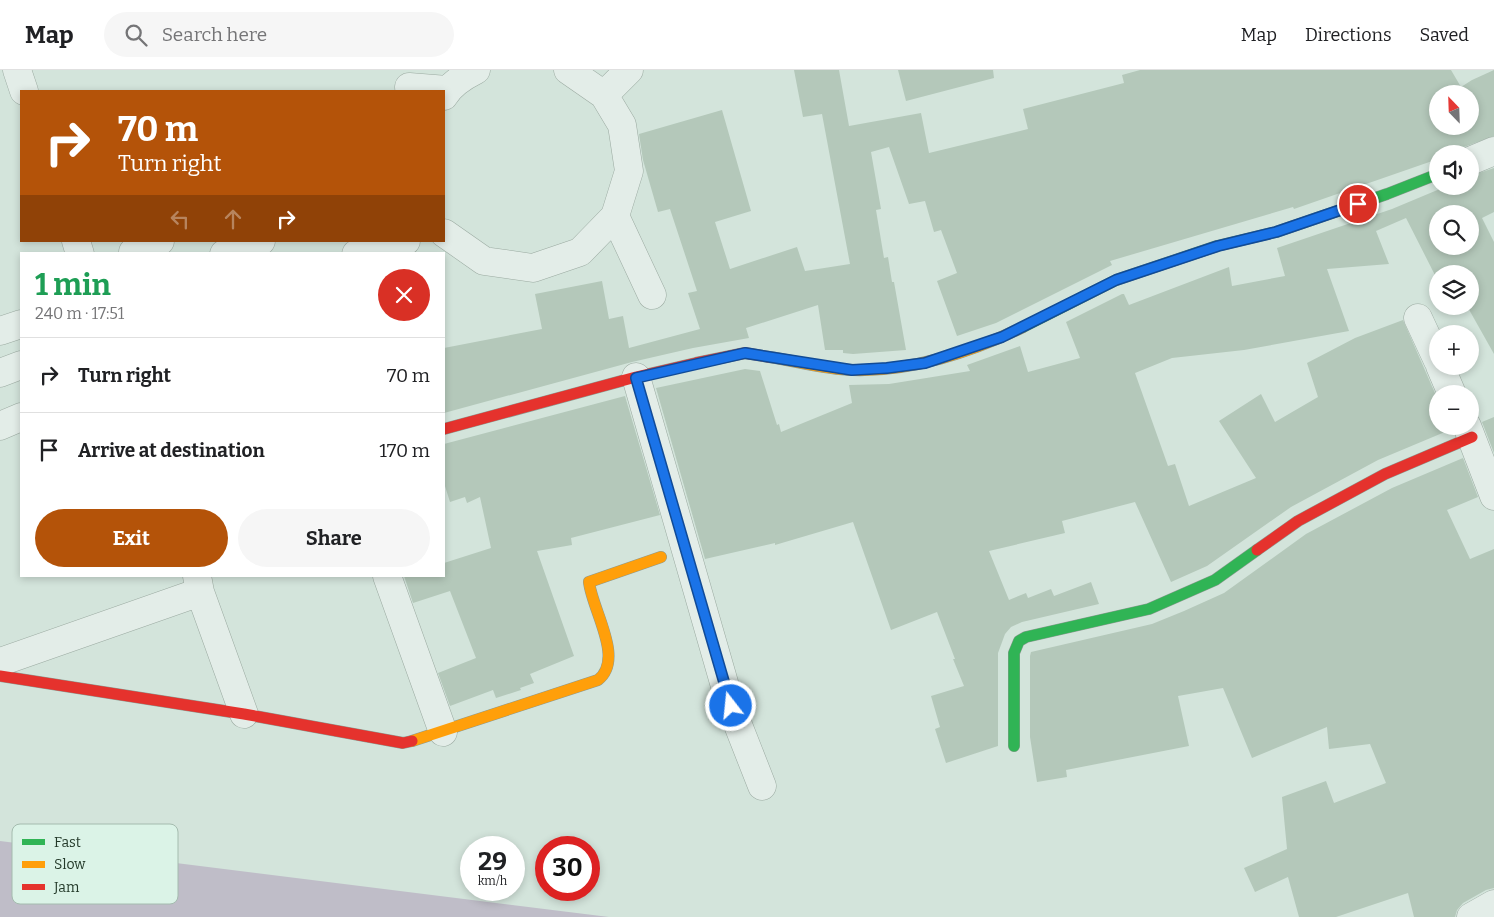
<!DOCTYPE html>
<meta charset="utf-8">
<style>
body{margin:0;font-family:Bitter,serif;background:#f6f6f6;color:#202124;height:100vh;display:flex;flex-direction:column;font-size:19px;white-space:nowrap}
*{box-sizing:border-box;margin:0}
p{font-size:16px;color:#757577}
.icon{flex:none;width:28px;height:28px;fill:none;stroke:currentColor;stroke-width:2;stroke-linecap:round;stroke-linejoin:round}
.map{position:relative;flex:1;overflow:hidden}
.drawer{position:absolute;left:20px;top:182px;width:425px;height:325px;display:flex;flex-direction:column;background:#fff;border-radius:0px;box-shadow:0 2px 8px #0003}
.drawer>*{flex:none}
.hud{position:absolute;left:20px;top:20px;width:425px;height:152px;border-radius:0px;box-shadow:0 2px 8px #0003;background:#b45309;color:#fff;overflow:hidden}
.needle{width:32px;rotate:337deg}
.fabs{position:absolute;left:1429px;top:15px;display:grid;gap:10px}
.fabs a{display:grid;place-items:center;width:50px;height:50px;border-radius:50%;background:#fff;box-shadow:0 2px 8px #0003;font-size:25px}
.speed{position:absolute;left:460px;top:766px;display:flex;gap:10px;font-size:25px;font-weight:700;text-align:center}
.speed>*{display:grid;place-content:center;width:65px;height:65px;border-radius:50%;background:#fff;box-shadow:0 2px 8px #0003;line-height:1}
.speed small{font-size:12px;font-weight:400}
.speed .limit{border:8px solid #d22;background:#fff;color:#111}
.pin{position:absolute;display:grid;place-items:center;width:42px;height:42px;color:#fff;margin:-21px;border:2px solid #fff;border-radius:50%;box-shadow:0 1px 5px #0007}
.me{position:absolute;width:55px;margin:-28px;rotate:344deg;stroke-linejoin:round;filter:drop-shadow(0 0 4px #0008)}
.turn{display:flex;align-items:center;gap:18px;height:105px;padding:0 15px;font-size:22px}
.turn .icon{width:65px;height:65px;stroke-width:2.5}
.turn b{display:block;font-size:35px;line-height:42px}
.lanes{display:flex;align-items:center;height:48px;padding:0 15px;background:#0003;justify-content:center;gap:25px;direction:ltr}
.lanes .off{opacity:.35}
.round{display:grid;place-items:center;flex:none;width:52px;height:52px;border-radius:26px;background:#f6f6f6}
.headline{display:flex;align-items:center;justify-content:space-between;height:85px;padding:0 15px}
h1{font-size:30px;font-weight:700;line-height:38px;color:#1e9e55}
.primary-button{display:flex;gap:10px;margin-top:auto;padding:10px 15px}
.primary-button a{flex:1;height:58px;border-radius:30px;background:#b45309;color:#fff;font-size:20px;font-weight:700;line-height:58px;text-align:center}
.primary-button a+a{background:#f6f6f6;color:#202124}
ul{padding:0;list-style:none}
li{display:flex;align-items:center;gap:15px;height:75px;padding:0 15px;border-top:1px solid #e0e0e0}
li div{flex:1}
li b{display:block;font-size:19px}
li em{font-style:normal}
header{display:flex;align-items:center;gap:30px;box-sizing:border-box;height:70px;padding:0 25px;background:#fff;border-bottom:1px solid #e0e0e0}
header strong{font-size:24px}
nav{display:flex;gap:28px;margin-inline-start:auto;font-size:18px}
.search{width:350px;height:45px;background:#f6f6f6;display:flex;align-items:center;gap:12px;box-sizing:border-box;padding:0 18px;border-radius:28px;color:#757577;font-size:19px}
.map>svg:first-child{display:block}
</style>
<header>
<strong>Map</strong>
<div class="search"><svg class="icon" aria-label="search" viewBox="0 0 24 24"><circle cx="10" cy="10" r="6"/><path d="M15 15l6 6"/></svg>Search here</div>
<nav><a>Map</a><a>Directions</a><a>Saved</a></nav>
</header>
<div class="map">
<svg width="1494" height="847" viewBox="0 0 1494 847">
<rect width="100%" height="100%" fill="#d3e4db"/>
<!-- water -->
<path fill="#bfbdc8" d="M 0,771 L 609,847 L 0,847 Z"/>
<!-- building -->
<path fill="#b4c8ba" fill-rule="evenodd" d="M 794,0 L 839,0 L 849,56 L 921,43 L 929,83 L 1028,59 L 1023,39 L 1124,13 L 1122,5 L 1140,0 L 1451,0 L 1461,17 L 1472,10 L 1494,0 L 1494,66 L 1464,77 L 1457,84 L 1438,84 L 1438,89 L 1294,139 L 1293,137 L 1110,191 L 1112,195 L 996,253 L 957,266 L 937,211 L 957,203 L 941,160 L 934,162 L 925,131 L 909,134 L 889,77 L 871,82 L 881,139 L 876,140 L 884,188 L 888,187 L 892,212 L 894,212 L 906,280 L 853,284 L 843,283 L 843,280 L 825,280 L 818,235 L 746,258 L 749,268 L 693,278 L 632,292 L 444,343 L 444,278 L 542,259 L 535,224 L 602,211 L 609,249 L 623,246 L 629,278 L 700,259 L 688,223 L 697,221 L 670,139 L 658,142 L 643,90 L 639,64 L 722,40 L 751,141 L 715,152 L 730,199 L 797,177 L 805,201 L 850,194 L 822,44 L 803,47 ZM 1438,24 L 1470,24 L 1470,56 L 1438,56 Z
M 898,0 L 993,0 L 994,8 L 906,31 Z
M 1494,98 L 1494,142 L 1482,148 L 1494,172 L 1494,284 L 1467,236 L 1470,236 L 1470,204 L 1438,204 L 1438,211 L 1406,148 L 1376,161 L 1389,194 L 1327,199 L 1349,261 L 1244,280 L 1172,288 L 1135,303 L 1168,396 L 1175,394 L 1189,436 L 1256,408 L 1219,351 L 1261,324 L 1275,352 L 1318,327 L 1307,293 L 1355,268 L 1403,250 L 1438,330 L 1438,356 L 1452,356 L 1452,359 L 1378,390 L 1291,437 L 1207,496 L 1171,512 L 1135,432 L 1062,451 L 1065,463 L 989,481 L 1009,530 L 1026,523 L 1028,528 L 1051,519 L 1054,526 L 1091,512 L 1099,534 L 1022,552 L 1011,557 L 1005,564 L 998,583 L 998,676 L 946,693 L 935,659 L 940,657 L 931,626 L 964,616 L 953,589 L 955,589 L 937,542 L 891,560 L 853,452 L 775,475 L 775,473 L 705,489 L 656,318 L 745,299 L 760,301 L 777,355 L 779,354 L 781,362 L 852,333 L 849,315 L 889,314 L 970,301 L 967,295 L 1020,276 L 1028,302 L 1080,288 L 1066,252 L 1122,224 L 1124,224 L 1129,235 L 1229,197 L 1232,216 L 1285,206 L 1277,178 L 1392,139 L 1447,116 L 1470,116 L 1470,106 ZM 1438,144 L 1470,144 L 1470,176 L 1438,176 Z
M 625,326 L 660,445 L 571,468 L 572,475 L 537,481 L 574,586 L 530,604 L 534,613 L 520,618 L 521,620 L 496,628 L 493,620 L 450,636 L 438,603 L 476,588 L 450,521 L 413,533 L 404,506 L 444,506 L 444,493 L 491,478 L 480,427 L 467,433 L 465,427 L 450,432 L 444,413 L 444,374 Z
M 1494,347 L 1494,383 L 1482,352 Z
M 1463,388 L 1478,427 L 1447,440 L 1470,489 L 1494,479 L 1494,818 L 1486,820 L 1463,833 L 1457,840 L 1455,847 L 1414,847 L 1408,823 L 1336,847 L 1299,847 L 1288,807 L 1255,822 L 1244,798 L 1287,779 L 1282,727 L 1326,711 L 1334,733 L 1386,713 L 1370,674 L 1329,679 L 1327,657 L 1252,688 L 1223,618 L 1178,626 L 1189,676 L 1066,700 L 1067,707 L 1037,712 L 1030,667 L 1030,586 L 1031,582 L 1152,554 L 1184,541 L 1224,523 L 1306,464 L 1392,418 Z"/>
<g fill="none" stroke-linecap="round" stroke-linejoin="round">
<defs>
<path id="street" d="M 17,0 L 24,21
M 409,17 L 447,20
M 604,25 L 629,0
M 444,26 C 451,14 464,6 476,0
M 1470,91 L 1494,81
M 615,146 L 652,225
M 444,163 L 484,191 L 533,198 L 580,182 L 615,146 L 629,101 L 622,55 L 604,25 L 568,0
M 76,171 L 80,184
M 133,182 L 160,171
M 224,184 L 261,171
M 356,184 L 406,171
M 1418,248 L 1438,291
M 0,261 L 21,254
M 1440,296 L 1452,324
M 0,303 L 21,295
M 636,307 L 731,637 L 762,716
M 0,356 L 21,347
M 1467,356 L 1494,426
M 197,506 L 200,522 L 244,644
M 387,506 L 443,662
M 0,592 L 200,522
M 1471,847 L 1494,834"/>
<path id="fast" d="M 1023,257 L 1116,210 L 1217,176 L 1276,162 L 1387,124 L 1438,104
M 1014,676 L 1014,583 L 1019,571 L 1026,567 L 1149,539 L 1215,510 L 1257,480"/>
<path id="slow" d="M 769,287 C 796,291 825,299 852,300 C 910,302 972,282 1023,257
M 412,671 L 598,610 C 625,589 592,540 589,512 L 661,487"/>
<path id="jam" d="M 444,359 L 636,307 L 696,293 L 745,283 L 769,287
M 1257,480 L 1298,451 L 1385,404 L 1472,367
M 0,606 L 244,644 L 403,673 L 412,671"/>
</defs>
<!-- street casing -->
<use href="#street" stroke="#9baaa1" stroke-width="29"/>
<!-- fast casing -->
<use href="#fast" stroke="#8c9a91" stroke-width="12"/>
<!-- slow casing -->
<use href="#slow" stroke="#8c9a91" stroke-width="12"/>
<!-- jam casing -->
<use href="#jam" stroke="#8c9a91" stroke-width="12"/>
<!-- street -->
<use href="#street" stroke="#e3ede8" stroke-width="28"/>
<!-- fast -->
<use href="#fast" stroke="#30b455" stroke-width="11"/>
<!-- slow -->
<use href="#slow" stroke="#ff9f0a" stroke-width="11"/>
<!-- jam -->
<use href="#jam" stroke="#e5322d" stroke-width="11"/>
</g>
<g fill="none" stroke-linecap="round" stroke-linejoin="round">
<defs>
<path id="route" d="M 731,636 L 636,308 L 745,283 L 852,300 L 887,298 L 925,293 L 1002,267 L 1116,210 L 1218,176 L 1276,162 L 1358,134"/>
</defs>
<!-- route casing -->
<use href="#route" stroke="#114b97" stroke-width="12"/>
<!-- route -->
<use href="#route" stroke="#1a73e8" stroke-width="9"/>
</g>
<!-- legend -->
<rect x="12" y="754" width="166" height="80" rx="8" fill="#dbf3e7" stroke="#a4bbae" stroke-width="1"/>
<rect x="22" y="769" width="23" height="6" fill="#30b455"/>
<rect x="22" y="791" width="23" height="7" fill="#ff9f0a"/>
<rect x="22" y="814" width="23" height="6" fill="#e5322d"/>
<g font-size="14" fill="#233929">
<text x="54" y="777">Fast</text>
<text x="54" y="799">Slow</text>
<text x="54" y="822">Jam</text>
</g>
</svg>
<div class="fabs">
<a><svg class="needle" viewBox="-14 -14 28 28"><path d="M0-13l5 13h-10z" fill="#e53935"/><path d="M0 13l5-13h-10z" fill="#757577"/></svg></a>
<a><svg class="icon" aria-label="sound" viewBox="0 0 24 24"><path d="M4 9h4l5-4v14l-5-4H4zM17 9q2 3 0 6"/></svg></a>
<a><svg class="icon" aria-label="search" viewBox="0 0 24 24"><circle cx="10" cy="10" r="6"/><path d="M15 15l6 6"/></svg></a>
<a><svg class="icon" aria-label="layers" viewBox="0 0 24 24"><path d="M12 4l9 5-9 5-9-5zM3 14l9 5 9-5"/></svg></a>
<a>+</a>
<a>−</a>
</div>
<div class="speed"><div>29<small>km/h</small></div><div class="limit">30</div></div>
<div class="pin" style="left:1358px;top:134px;background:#d93025"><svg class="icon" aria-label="arrive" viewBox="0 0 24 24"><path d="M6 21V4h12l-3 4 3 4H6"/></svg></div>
<svg class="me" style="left:731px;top:636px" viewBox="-20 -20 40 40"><circle r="17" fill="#1a73e8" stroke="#fff" stroke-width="3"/><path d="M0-11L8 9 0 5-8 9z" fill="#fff"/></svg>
<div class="hud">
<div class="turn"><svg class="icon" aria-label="right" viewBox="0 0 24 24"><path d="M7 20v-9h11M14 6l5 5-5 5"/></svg><div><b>70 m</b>Turn right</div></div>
<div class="lanes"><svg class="icon off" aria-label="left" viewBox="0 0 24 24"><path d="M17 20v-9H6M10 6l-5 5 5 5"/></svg><svg class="icon off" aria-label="ahead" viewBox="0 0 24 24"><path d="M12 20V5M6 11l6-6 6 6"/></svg><svg class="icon" aria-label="right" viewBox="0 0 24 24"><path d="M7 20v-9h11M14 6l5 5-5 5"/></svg></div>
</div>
<section class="drawer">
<div class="headline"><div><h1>1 min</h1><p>240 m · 17:51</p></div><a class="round" style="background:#d93025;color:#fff"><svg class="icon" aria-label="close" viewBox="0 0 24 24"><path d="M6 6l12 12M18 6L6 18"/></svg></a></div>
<ul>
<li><svg class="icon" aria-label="right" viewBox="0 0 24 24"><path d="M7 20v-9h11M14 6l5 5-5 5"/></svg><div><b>Turn right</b></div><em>70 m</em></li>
<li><svg class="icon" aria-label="arrive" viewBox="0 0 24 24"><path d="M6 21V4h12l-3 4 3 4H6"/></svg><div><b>Arrive at destination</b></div><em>170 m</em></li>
</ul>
<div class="primary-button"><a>Exit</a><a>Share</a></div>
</section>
</div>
